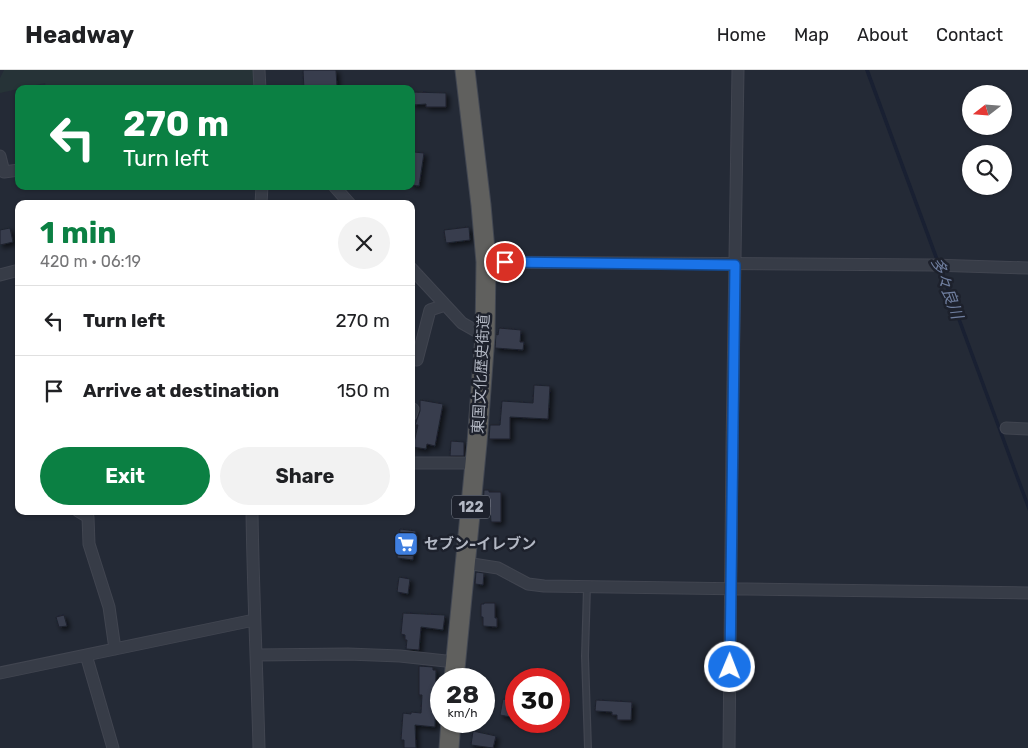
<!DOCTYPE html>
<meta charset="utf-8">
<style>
body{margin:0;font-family:Rubik,"Noto Sans JP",sans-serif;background:#f2f2f2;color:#202124;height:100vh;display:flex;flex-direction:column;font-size:19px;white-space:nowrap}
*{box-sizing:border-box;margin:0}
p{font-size:16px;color:#757577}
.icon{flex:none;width:28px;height:28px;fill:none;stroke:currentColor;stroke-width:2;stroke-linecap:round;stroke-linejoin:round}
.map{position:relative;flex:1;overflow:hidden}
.sheet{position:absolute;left:15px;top:130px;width:400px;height:315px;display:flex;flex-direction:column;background:#fff;border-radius:10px;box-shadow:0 1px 4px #0004}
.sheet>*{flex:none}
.top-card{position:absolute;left:15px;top:15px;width:400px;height:105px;border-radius:10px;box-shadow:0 1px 4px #0004;background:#0b8043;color:#fff;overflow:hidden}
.needle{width:32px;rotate:253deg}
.tools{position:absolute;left:962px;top:15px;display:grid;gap:10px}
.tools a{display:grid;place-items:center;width:50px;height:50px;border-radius:50%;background:#fff;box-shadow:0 1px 4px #0004;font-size:25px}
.speed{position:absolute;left:430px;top:598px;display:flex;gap:10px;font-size:25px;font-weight:700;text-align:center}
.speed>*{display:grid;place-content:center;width:65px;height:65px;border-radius:50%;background:#fff;box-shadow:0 1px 4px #0004;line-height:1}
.speed small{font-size:12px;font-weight:400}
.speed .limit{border:8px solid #d22;background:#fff;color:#111}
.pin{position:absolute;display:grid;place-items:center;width:42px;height:42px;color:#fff;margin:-21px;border:2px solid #fff;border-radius:50%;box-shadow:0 1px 5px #0007}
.me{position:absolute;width:55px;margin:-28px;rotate:1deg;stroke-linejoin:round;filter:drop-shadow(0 0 4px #0008)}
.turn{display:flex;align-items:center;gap:18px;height:105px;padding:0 25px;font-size:22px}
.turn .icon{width:65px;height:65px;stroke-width:2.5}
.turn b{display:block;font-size:35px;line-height:42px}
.round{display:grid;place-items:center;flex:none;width:52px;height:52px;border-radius:26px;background:#f2f2f2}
.overview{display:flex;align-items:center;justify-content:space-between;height:85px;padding:0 25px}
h1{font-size:30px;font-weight:700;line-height:38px;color:#0b8043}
.cta{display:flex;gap:10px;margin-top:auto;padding:10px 25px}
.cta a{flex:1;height:58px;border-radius:30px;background:#0b8043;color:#fff;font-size:20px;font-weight:700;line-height:58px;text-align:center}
.cta a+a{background:#f2f2f2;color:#202124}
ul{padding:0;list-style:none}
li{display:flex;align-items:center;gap:15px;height:70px;padding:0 25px;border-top:1px solid #e0e0e0}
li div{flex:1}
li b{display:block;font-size:19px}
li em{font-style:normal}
header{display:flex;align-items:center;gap:30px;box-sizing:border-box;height:70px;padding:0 25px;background:#fff;border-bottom:1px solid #e0e0e0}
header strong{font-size:24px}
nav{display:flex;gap:28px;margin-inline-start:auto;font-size:18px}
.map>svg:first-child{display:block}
</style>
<header>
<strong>Headway</strong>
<nav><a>Home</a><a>Map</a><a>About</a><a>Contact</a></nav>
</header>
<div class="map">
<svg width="1028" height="678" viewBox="0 0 1028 678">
<defs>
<filter id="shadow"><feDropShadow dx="3" dy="3" stdDeviation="2.5" flood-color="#0009"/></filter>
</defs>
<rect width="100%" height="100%" fill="#242a36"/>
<!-- green -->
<path fill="#263337" d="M 4,0 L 259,0 L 260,19 L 46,19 L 45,13 L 0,23 L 0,8 Z"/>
<!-- water -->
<path fill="#192032" d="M 865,0 L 869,0 L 1028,431 L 1028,441 Z"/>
<!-- building -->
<path fill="#373d4d" stroke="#1f232e" filter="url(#shadow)" d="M 303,0 L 336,0 L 337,17 L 304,19 Z
M 411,22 L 446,23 L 446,37 L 426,37 L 426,34 L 412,35 Z
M 414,82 L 424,83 L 419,116 L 411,115 L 411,86 L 414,86 Z
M 469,157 L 470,170 L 446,173 L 444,160 Z
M 10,158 L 13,172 L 0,175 L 0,160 Z
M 499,258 L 521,260 L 520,272 L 524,272 L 523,280 L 495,278 L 496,264 L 498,265 Z
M 534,315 L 550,316 L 548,349 L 510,347 L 510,369 L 489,369 L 490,355 L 500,355 L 502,331 L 533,333 Z
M 420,330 L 443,334 L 435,376 L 427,374 L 426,379 L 413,377 L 418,355 L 415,355 L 420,341 Z
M 451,371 L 464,372 L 464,386 L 450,386 Z
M 484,420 L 489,420 L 489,422 L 501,422 L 501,452 L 491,452 L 490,437 L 483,437 Z
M 400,459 L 416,461 L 413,490 L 397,488 Z
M 476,502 L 484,503 L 483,515 L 475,514 Z
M 399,507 L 410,509 L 408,524 L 397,522 Z
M 484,533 L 495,533 L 495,548 L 497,548 L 497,557 L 483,556 L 483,547 L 481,547 L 481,534 L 484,534 Z
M 403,543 L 445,545 L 443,560 L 421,557 L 419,580 L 406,579 L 407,570 L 405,570 L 405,565 L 401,564 Z
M 64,545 L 67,556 L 59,557 L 56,547 Z
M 419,596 L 433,597 L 433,600 L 436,600 L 435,657 L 415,655 L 416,678 L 404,678 L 404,670 L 401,670 L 403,643 L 411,644 L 411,642 L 421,643 L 422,625 L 419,625 Z
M 503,629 L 516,631 L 516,648 L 500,645 Z
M 596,630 L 632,632 L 631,650 L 617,650 L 617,645 L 612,645 L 612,642 L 595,641 Z
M 473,661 L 496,666 L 493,678 L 471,675 Z"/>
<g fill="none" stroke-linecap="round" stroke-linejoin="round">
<defs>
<path id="service" d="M 587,517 L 585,586 L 588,678"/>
<path id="minor" d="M 259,0 L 260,19
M 0,86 L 4,102 L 19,100
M 334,116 L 350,134
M 261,134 L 262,116
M 486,192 L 932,195 L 1028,198
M 411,198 L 462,253 L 485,266
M 0,205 L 19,200
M 411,288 L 417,290 L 430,240 L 445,235
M 411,339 L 413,339 L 411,345
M 1006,358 L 1028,359
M 411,393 L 475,393
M 78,441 L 88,447 L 89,474 L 109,537 L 115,579
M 252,441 C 253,520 257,599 259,678
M 466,493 L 498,498 L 528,514 L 544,516 L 1028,523
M 86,585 L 113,678
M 257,585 L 348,584 L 400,586 L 455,592
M 0,603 L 254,550
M 729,678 L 732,377 L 738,0"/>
<path id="trunk" d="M 454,609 L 477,373 L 485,266 L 486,192 L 481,135 L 465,0
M 449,678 L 451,651"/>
</defs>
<!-- service casing -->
<use href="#service" stroke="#414550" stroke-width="8"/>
<!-- minor casing -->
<use href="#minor" stroke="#414550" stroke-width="13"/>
<!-- trunk casing -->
<use href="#trunk" stroke="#424752" stroke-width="21"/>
<!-- service -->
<use href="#service" stroke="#373c47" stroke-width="5.5"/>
<!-- minor -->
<use href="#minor" stroke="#373c47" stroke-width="11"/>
<!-- trunk -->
<use href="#trunk" stroke="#60605e" stroke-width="19"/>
</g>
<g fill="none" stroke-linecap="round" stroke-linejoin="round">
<defs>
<path id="route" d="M 505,192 L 735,195 L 730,597"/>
</defs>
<!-- route casing -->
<use href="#route" stroke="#114b97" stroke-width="12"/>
<!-- route -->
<use href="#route" stroke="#1a73e8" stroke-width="9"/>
</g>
<!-- icons -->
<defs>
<symbol id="supermarket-square" viewBox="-11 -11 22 22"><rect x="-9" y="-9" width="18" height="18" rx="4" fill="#3f7fe0" stroke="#1d212c"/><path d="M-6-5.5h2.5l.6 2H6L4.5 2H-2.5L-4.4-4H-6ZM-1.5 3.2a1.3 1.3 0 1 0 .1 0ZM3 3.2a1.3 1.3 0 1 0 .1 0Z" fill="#fff"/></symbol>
</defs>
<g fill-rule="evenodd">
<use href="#supermarket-square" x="392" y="460" width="28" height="28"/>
</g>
<g text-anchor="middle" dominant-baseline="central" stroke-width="5" stroke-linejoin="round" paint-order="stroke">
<!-- shield labels -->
<rect fill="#1d212c" stroke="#858a96" stroke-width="1" x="452" y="425.5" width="38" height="23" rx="4"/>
<g font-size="14" font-weight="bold" fill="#b2b7c3">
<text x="471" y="437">122</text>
</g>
<!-- street labels -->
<g font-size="15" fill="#b2b7c3" stroke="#1d212c">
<text transform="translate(481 304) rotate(-87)">東国文化歴史街道</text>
</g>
<!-- poi labels -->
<g font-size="15" font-weight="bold" fill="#b2b7c3" stroke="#1d212c" text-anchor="start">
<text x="424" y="474">セブン-イレブン</text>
</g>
<!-- water labels -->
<g font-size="16" font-style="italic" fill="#6f7e9e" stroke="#1d212c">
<text transform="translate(947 218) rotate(70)">多々良川</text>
</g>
</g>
</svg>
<div class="tools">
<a><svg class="needle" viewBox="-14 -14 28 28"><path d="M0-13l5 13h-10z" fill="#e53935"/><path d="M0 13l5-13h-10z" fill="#757577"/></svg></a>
<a><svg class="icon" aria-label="search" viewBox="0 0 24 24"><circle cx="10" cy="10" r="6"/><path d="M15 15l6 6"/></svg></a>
</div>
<div class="speed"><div>28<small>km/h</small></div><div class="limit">30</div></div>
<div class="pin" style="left:505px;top:192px;background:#d93025"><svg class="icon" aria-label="arrive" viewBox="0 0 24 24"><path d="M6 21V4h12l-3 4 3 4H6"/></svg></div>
<svg class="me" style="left:730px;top:597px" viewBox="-20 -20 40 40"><circle r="17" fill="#1a73e8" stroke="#fff" stroke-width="3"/><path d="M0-11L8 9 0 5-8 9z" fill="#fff"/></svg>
<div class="top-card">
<div class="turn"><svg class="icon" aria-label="left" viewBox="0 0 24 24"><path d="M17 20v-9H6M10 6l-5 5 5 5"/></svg><div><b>270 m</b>Turn left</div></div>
</div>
<section class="sheet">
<div class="overview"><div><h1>1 min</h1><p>420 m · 06:19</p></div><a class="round"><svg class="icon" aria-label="close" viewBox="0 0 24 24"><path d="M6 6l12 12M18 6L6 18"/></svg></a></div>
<ul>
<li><svg class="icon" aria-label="left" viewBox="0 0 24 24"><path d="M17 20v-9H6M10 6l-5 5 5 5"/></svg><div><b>Turn left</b></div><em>270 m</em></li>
<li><svg class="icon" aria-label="arrive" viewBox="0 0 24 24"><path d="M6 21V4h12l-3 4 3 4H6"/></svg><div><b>Arrive at destination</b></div><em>150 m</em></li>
</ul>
<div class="cta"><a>Exit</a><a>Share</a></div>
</section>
</div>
